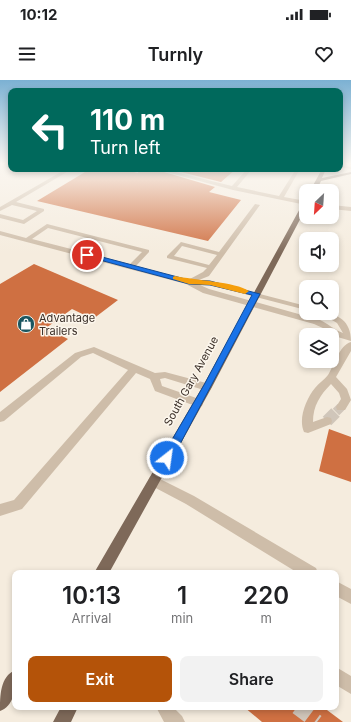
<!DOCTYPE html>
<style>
body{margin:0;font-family:Inter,sans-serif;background:#f2f2f2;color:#202124;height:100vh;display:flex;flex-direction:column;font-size:15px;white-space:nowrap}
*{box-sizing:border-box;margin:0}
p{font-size:13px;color:#757577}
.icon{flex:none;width:22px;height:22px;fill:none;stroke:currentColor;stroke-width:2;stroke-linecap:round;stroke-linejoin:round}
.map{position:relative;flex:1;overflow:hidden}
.sheet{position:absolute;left:12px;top:490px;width:327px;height:140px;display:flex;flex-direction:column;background:#fff;border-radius:8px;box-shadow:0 2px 6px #0003}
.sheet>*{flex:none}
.top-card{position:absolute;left:8px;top:8px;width:335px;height:84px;border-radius:8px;box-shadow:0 2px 6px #0003;background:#00695c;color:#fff;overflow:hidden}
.needle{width:26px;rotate:205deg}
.controls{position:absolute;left:299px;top:104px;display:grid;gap:8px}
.controls a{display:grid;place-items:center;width:40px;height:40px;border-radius:8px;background:#fff;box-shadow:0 2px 6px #0003;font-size:20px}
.pin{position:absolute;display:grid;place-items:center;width:34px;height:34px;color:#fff;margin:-17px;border:2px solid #fff;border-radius:50%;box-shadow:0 1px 4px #0007}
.me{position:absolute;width:44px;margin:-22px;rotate:30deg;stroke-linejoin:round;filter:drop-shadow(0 0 3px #0008)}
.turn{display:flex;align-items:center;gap:14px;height:84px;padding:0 16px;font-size:18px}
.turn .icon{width:52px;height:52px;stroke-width:2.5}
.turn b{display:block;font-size:28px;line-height:34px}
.eta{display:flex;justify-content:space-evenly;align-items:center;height:68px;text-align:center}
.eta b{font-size:24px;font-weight:600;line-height:28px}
.primary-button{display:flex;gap:8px;margin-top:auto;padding:8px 16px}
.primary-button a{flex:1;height:46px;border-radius:8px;background:#b45309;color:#fff;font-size:16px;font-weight:600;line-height:46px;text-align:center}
.primary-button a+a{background:#f2f2f2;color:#202124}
.status{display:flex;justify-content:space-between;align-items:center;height:28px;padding:0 20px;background:#fff;direction:ltr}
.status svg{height:11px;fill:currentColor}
header{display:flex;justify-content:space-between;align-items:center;height:52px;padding:0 16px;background:#fff;font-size:18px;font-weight:600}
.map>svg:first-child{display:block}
</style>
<div class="status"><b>10:12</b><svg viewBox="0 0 49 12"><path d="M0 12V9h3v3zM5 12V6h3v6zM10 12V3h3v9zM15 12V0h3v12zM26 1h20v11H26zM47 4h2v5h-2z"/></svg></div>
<header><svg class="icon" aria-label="menu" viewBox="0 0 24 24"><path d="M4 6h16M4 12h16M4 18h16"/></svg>Turnly<svg class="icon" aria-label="heart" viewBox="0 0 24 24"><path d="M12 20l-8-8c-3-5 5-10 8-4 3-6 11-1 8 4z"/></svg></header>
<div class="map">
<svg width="351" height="642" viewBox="0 0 351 642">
<rect width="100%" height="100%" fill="#f5ecde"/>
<!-- building -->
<path fill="#cf7042" d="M 90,89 L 122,89 L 138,93 L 139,89 L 154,89 L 215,107 L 209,112 L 241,120 L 208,161 L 37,121 Z
M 169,89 L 236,89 L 221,102 Z
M 34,184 L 118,220 L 93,239 L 72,229 L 46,248 L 68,259 L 0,312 L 0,204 Z
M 329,349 L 351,357 L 351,402 L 319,391 Z
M 244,627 L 323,627 L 343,642 L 262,642 Z"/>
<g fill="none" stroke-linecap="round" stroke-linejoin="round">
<!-- minor-tunnel-far2 -->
<path stroke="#d0c6ba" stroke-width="9" stroke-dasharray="9 4.5" stroke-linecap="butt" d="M 336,332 L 341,327"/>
<!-- minor-tunnel-far1 -->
<path stroke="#d0c6ba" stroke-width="12" stroke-dasharray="12 6" stroke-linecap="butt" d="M 327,341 L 337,331"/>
<!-- minor-tunnel -->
<path stroke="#d0c6ba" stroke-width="15" stroke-dasharray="15 8" stroke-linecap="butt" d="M 297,627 L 317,642"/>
<!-- minor -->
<path fill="#cebda9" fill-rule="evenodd" d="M 340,85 L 351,87 L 351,89 L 340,87 Z
M 66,89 L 72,89 L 16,122 L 44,129 L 44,131 L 24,144 L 0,138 L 0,134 L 23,140 L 37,131 L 12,125 L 0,131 L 0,127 Z
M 155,89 L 163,89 L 232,106 L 247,89 L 252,89 L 237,107 L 279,116 L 296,89 L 300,89 L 284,117 L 306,121 L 306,125 L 233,110 Z
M 255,124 L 260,125 L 209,196 L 199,200 L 210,201 L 306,226 L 306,230 L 210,205 L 200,205 L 209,209 L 320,240 C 328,244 335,250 343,253 L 337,243 L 320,233 C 338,233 351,241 351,261 L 331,255 L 325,249 L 314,244 L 203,213 L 186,204 L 0,155 L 0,151 L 26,158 L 47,144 L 149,170 L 149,172 L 136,186 L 188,200 L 203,192 L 207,188 L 167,178 L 167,176 L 181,162 L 219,172 ZM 48,148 L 142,172 L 130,184 L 32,159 ZM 182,166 L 217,175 L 209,185 L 174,176 Z
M 332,125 L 351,127 L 351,131 L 332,129 Z
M 351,262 L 351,271 L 336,297 L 347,309 L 351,320 L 345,330 L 337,330 L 336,327 L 341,319 L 339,313 L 331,304 C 320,315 313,326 313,342 L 327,337 L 331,338 L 332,341 L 331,344 L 308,353 L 304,352 C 298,339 306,319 315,308 C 319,303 324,300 328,295 C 334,286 339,265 351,262 Z
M 94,267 L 155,293 L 165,292 L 210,304 L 212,307 L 210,310 L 207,311 L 165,298 L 160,299 L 162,306 L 202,320 L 203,323 L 202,326 L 198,327 L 155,311 L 150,299 L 136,293 L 22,429 L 0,436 L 0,424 L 14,420 L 128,290 L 93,273 L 81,277 L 4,341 L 0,342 L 0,332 L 75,273 Z
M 154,396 L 194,416 L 316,488 L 318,493 L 298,493 L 186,424 L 150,405 L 148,401 L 150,397 Z
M 336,501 L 351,509 L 351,524 L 336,516 Z
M 336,587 L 351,596 L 351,614 L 336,605 Z
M 156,627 L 173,627 L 182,636 L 185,642 L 164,642 Z"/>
<!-- major -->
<path fill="#7e6959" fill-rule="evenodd" d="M 322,89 L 326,89 L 322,98 L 351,92 L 351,94 L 321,101 L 316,111 L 310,111 Z
M 306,121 L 306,128 L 212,307 L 109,493 L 94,493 L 204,304 L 303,123 Z
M 15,590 C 15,605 17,624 0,631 C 0,616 0,597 15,590 Z
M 61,627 L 78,627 L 71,642 L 53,642 Z"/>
</g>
<!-- sky -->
<linearGradient id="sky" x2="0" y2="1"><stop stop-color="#7cb1d3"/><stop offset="0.48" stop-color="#faf6f0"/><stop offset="1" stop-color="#faf6f0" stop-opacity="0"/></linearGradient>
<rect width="351" height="174" fill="url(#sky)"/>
<!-- route -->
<path fill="#1a73e8" stroke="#114b97" d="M 87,173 L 189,200 L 210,201 L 260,214 L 171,381 L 167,382 L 163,381 L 162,378 L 163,375 L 204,305 L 252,215 L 210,205 L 189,204 L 85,176 L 85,174 Z"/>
<!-- slow -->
<path fill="#f59e0b" d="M 175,196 C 193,200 236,202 249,211 L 245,214 L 210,205 L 189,204 L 173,199 L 173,197 Z"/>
<!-- icons -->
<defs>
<symbol id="shop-disc" viewBox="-11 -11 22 22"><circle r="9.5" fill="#1b5660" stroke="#fcf6ec"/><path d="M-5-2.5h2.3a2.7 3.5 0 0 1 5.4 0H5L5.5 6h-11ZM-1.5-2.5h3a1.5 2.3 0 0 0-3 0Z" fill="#fff"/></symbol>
</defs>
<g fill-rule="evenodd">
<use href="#shop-disc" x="16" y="234" width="20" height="20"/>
</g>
<g text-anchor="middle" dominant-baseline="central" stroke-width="3" stroke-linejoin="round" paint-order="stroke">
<!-- poi labels -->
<g font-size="11" fill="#3b3029" stroke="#fcf6ec" text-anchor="start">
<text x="39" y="238">Advantage<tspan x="39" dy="13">Trailers</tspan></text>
</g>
<!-- street labels -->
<g font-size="11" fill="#3b3029" stroke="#fcf6ec">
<text transform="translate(191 301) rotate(-61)">South Gary Avenue</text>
</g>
</g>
</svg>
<div class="controls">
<a><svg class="needle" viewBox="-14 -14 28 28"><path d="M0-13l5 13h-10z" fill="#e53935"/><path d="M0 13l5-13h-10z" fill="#757577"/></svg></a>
<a><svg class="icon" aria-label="sound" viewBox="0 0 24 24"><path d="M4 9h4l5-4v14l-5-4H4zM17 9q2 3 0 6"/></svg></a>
<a><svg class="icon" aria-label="search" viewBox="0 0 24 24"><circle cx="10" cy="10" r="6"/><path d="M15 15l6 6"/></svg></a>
<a><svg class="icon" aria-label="layers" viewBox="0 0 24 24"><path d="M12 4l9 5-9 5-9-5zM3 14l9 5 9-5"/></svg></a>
</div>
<div class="pin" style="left:87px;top:175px;background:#d93025"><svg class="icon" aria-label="arrive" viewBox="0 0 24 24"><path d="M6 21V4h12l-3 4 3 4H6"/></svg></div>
<svg class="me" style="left:167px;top:378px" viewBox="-20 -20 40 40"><circle r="17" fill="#1a73e8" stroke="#fff" stroke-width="3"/><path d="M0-11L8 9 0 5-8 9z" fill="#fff"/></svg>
<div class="top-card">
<div class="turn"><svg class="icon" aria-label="left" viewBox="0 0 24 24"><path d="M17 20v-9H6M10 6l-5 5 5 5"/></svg><div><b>110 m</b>Turn left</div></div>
</div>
<section class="sheet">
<div class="eta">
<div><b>10:13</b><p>Arrival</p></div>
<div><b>1</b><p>min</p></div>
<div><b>220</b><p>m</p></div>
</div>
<div class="primary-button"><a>Exit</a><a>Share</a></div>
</section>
</div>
